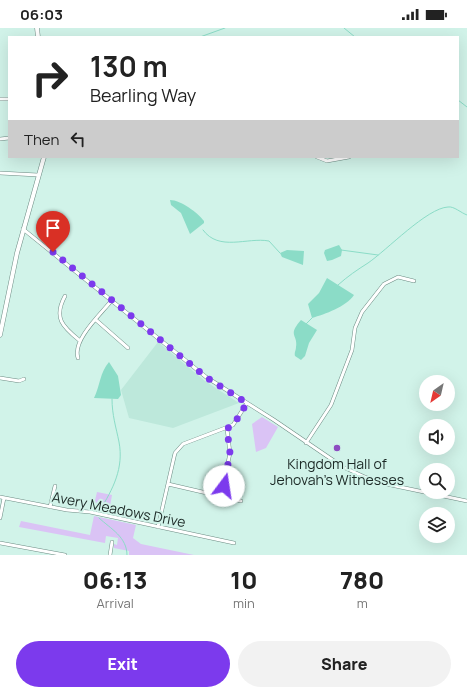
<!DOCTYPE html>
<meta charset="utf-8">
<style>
body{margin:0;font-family:Manrope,sans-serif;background:#f2f2f2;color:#222;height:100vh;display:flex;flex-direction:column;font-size:15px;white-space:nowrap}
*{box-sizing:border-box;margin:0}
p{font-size:13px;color:#767676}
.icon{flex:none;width:22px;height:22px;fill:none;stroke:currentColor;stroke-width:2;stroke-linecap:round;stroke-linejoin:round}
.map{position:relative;height:527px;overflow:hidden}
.panel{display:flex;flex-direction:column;background:#fff;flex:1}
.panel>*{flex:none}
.top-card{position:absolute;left:8px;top:8px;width:451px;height:122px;border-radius:0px;box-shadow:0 4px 16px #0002;background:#fff;color:#222;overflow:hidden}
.needle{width:26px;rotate:214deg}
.fabs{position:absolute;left:419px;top:347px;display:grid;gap:8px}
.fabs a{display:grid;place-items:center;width:36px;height:36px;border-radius:50%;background:#fff;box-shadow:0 4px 16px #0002;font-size:20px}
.pin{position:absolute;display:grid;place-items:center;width:34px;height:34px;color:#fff;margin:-41px -17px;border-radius:50% 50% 50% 0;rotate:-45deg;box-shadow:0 0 4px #0007}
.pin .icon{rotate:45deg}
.me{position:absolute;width:44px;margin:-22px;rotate:14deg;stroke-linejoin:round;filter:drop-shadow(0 0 3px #0008)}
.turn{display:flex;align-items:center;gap:14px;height:84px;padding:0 16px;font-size:18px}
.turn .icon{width:52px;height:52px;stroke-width:2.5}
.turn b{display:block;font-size:28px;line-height:34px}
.then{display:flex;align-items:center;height:38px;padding:0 16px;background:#0003;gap:8px;font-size:15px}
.eta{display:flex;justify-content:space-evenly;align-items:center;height:68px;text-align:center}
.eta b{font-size:24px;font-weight:800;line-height:28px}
.cta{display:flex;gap:8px;margin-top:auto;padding:8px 16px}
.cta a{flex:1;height:46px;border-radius:24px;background:#7c3aed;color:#fff;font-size:16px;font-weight:800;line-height:46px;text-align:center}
.cta a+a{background:#f2f2f2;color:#222}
.status{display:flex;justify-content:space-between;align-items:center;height:28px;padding:0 20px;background:#fff;direction:ltr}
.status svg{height:11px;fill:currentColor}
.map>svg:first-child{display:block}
</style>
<div class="status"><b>06:03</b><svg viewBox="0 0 49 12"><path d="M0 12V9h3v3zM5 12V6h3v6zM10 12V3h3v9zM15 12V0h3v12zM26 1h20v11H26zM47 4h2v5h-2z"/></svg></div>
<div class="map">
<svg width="467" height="527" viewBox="0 0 467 527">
<rect width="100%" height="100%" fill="#d1f3e9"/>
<!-- built -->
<path fill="#bde8db" d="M 158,314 L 205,353 L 239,375 L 173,400 L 129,390 L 121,362 Z"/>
<!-- green -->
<path fill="#dac3f5" d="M 262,389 L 278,399 L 266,420 L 256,424 L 252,396 Z
M 97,464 L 112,467 L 109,484 L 93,481 Z
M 94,488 L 136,497 L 133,510 L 141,516 L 194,527 L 129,527 L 129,523 L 114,520 L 114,516 L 117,517 L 118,510 L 106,508 L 105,515 L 19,499 L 21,493 L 90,507 Z"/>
<!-- water -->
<path fill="#8bdcc7" d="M 170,172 C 181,172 198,185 204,193 L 204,195 L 190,206 L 181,185 L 171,177 Z
M 339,217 L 342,222 L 341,228 L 332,232 L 327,233 L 324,225 L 325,222 Z
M 287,222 L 304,223 L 303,237 L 282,229 L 280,225 Z
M 327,250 L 354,267 C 346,279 325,286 312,290 L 308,276 L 319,265 Z
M 301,292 L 317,302 L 309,315 L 305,328 L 301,332 L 295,328 C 294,324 296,323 296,319 C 298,306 287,308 301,292 Z
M 109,334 L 118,348 L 121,367 L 118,371 L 94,370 C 100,358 100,344 109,334 Z"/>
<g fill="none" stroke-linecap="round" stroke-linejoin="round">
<!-- stream -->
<path stroke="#8bdcc7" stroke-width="1" d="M 344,0 L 355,9
M 200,9 L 225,0
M 458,72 L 467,79
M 203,202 C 219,224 247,209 269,213 L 280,225
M 341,222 L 378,227
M 338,257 C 348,248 357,242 368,235 C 387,222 427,180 448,179 C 454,178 461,185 467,187
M 306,296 L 312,290
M 100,482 C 113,461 124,440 119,414 C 116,399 112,387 112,371
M 99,490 C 111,501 127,509 127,527"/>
<defs>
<path id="street" d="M 0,71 L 9,71
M 0,111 L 9,110
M 317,129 L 327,133 L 349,129
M 0,145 L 38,147
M 23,201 L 206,349 L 274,392 L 343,439 L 365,449 L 386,456 L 467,473
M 65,268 C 53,290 63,299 79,312
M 96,292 L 128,320
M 78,330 C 72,312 101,286 112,272
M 0,350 L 19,353 L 24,351
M 306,415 L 331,377 L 352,322 L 355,300 L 362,284 L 384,256 L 398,249 L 414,253
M 168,456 L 241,473
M 221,468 L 230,425 L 227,401
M 0,469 L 67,482 L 90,484 L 234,515
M 50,479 L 55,458
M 0,490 L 4,470
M 158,499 L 175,425 L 183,416 L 233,397 L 247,375
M 0,515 L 65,527
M 110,527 L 112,514"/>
<path id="secondary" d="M 37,0 L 38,9
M 0,307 L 17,225 L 44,129"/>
</defs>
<!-- street casing -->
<use href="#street" stroke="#6d8c84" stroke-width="4"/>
<!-- secondary casing -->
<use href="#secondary" stroke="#6d8c84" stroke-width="5"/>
<!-- street -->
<use href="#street" stroke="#fff" stroke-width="3"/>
<!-- secondary -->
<use href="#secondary" stroke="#fff" stroke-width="4"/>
</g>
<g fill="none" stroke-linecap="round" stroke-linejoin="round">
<!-- route -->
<path stroke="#7c3aed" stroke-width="7" stroke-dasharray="0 12.6" d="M 53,224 L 206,349 L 247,375 L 237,391 L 227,401 L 230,425 L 224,458"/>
</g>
<!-- markers -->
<circle fill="#8c4cc1" stroke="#d1f3e9" stroke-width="1.5" cx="337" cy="420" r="4"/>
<g text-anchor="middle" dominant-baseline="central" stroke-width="4" stroke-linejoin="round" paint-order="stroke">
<!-- poi labels -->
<g font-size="14" fill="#1c2926" stroke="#d1f3e9">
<text x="337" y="435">Kingdom Hall of<tspan x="337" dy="16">Jehovah’s Witnesses</tspan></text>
</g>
<!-- street labels -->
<g font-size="14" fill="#1c2926" stroke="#d1f3e9">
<text transform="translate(119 481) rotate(11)">Avery Meadows Drive</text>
</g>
</g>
</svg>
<div class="fabs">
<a><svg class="needle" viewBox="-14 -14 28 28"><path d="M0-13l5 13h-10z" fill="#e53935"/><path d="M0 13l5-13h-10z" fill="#767676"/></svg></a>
<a><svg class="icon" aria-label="sound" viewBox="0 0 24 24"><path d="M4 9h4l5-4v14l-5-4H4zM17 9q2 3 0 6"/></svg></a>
<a><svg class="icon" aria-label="search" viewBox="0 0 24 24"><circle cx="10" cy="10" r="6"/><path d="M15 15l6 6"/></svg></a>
<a><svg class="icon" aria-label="layers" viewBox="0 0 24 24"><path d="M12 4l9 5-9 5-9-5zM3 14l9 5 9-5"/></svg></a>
</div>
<div class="pin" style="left:53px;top:224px;background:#d93025"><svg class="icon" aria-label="arrive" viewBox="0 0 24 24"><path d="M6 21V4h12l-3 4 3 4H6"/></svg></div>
<svg class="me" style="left:224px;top:458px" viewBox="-20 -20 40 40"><circle r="19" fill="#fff"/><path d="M0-13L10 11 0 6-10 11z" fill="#7c3aed"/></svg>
<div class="top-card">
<div class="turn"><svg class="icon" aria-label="right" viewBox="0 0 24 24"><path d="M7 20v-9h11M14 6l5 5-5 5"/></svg><div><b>130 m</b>Bearling Way</div></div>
<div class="then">Then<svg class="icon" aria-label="left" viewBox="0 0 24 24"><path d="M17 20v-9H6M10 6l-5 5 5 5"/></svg></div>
</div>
</div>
<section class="panel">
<div class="eta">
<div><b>06:13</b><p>Arrival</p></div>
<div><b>10</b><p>min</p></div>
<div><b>780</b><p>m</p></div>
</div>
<div class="cta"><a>Exit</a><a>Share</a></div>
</section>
